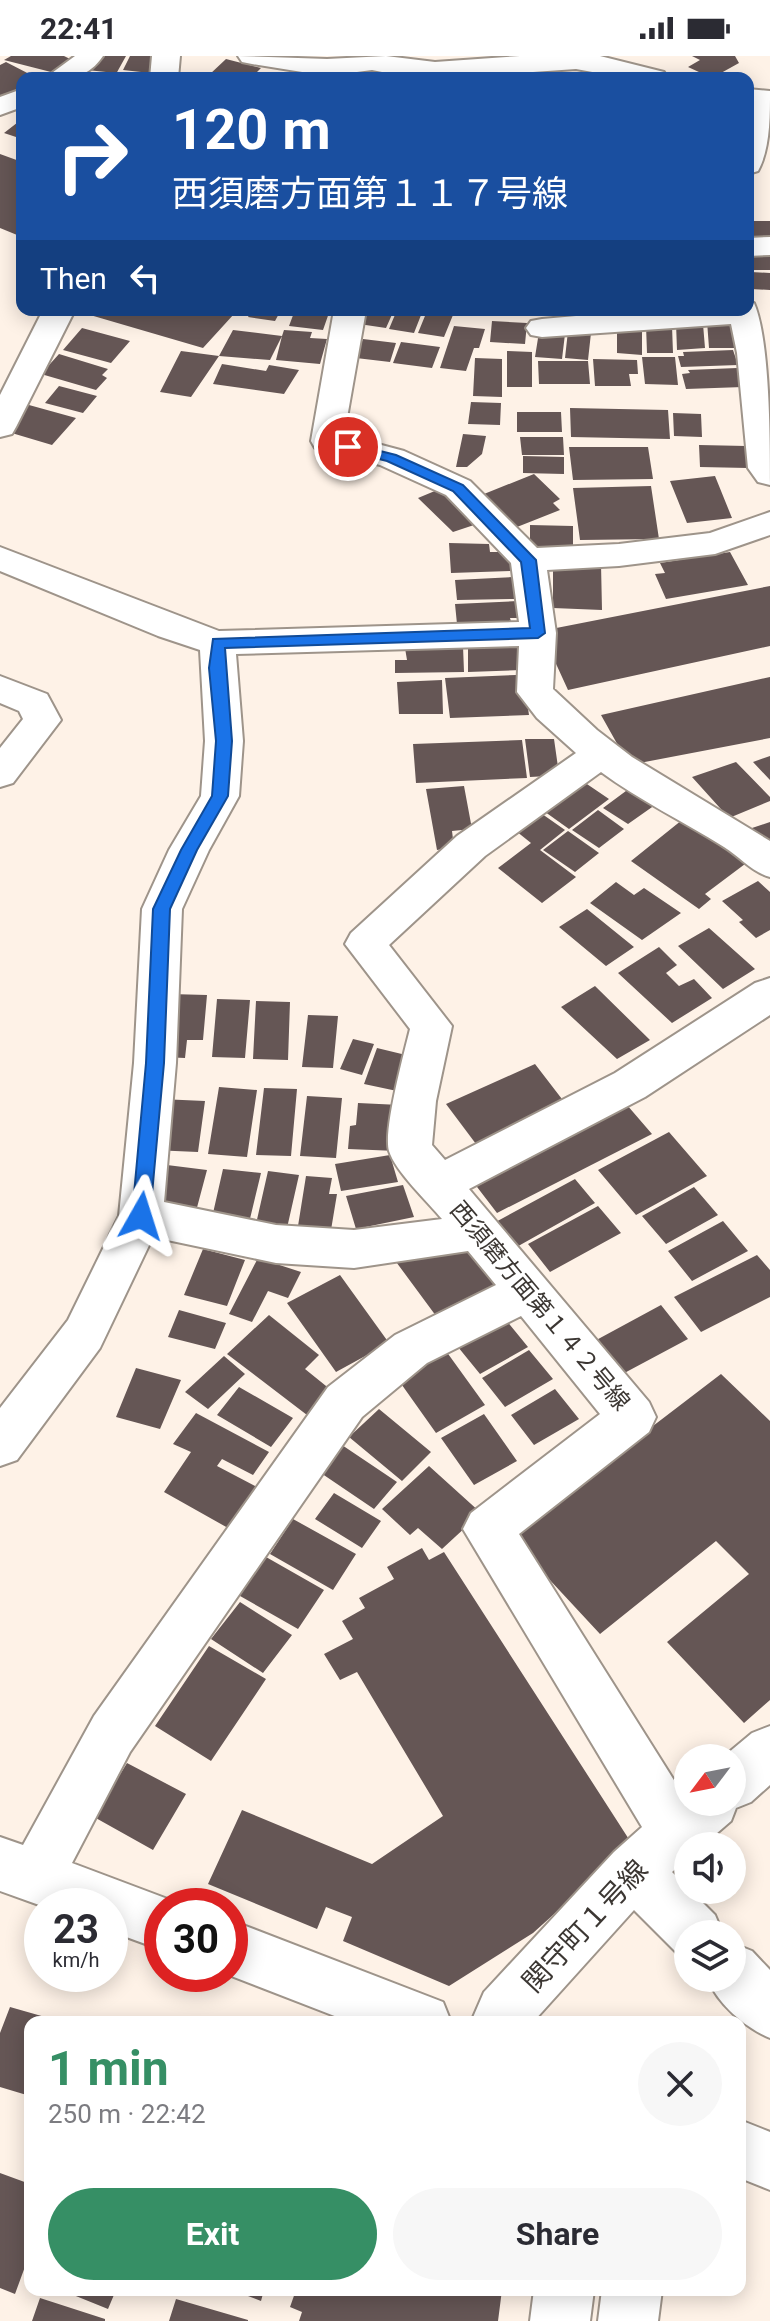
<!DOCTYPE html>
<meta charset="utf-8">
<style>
body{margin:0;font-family:Roboto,"Noto Sans JP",sans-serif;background:#f7f7f7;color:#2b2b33;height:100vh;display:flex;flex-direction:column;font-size:30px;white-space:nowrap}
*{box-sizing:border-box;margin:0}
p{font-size:26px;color:#7c7c81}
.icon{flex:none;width:44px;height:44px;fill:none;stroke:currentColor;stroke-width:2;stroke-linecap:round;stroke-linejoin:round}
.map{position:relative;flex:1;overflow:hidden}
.details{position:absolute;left:24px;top:1960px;width:722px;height:280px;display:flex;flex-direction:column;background:#fff;border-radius:16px;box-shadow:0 4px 20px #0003}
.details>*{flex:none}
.banner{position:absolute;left:16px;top:16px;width:738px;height:244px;border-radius:16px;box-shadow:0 4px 20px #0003;background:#1a4fa0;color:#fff;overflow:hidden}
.needle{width:52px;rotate:238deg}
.tools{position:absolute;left:674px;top:1688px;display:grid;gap:16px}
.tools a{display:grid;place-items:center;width:72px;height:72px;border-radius:50%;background:#fff;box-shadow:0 4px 20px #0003;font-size:40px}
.speed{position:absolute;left:24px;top:1832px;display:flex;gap:16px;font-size:40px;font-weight:700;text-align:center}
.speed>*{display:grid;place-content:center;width:104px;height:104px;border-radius:50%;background:#fff;box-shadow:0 4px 20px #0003;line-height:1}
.speed small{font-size:20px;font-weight:400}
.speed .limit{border:12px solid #d22;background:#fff;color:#111}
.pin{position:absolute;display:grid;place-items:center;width:68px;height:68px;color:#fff;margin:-34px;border:4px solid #fff;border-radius:50%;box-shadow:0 2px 8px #0007}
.me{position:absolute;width:88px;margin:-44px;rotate:6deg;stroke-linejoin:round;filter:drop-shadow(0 0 6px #0008)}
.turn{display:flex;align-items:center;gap:28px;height:168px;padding:0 24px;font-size:36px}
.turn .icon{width:104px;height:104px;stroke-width:2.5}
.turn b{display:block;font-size:56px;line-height:68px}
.then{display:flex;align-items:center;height:76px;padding:0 24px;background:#0003;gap:16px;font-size:30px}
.round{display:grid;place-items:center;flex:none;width:84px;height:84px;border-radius:42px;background:#f7f7f7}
.head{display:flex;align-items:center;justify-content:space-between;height:136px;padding:0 24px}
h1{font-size:48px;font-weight:700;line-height:60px;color:#368f65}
.primary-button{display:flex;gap:16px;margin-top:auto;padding:16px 24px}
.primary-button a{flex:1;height:92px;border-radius:48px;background:#368f65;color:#fff;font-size:32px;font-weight:700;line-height:92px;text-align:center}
.primary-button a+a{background:#f7f7f7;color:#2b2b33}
.status{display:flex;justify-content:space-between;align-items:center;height:56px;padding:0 40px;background:#fff;direction:ltr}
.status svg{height:22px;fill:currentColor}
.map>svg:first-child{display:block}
</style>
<div class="status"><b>22:41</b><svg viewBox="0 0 49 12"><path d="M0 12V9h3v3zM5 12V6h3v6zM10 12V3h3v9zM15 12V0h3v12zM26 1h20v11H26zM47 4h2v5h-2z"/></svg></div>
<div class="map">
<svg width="770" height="2265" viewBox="0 0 770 2265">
<rect width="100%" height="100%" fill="#fef2e7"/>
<!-- building -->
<path fill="#655655" d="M 11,0 L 64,0 L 72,4 L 51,16 L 4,4 Z
M 95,0 L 126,0 L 116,18 L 137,22 L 104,22 L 106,16 L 87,14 Z
M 130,0 L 158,0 L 150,17 L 123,14 Z
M 692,0 L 735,0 L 739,7 L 712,22 L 688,11 L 700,4 Z
M 226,3 L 261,12 L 251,22 L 209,19 Z
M 6,6 L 37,22 L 22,22 L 22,31 L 0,42 L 0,9 Z
M 22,63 L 22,83 L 4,77 Z
M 0,98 L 22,106 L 22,181 L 0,172 Z
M 748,165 L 770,165 L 770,185 L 748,185 Z
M 748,196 L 770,196 L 770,214 L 749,214 Z
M 751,216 L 770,217 L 770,234 L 751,233 Z
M 73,254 L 220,254 L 234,258 L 203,292 Z
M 252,254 L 281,254 L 275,265 L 248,261 Z
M 295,254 L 330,254 L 323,274 L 289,270 Z
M 365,254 L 394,254 L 386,272 L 359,268 Z
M 397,254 L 423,254 L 414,277 L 389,273 Z
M 564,254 L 602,254 L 603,259 L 566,262 Z
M 427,255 L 453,259 L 444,281 L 418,277 Z
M 492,265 L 527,267 L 525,288 L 490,286 Z
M 707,265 L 733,266 L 736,292 L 709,292 Z
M 676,267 L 703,268 L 705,292 L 677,294 Z
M 646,269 L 672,270 L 673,297 L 647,297 Z
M 454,270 L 485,273 L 479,292 L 474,292 L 466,315 L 440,312 Z
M 82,272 L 130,285 L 111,307 L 63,294 Z
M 617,273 L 642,274 L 642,299 L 617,297 Z
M 233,274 L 282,280 L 284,274 L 312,276 L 310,282 L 327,283 L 320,308 L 276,304 L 282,280 L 270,304 L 219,300 L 191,341 L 160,336 L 181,295 L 219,300 Z
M 568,275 L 591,277 L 588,304 L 565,302 Z
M 539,276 L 565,278 L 562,303 L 535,301 Z
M 363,283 L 396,287 L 390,306 L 356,302 Z
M 401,286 L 440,291 L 432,312 L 393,307 Z
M 733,294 L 738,309 L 681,311 L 678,300 L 684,300 L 683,296 Z
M 507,295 L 532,296 L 532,331 L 507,331 Z
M 59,298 L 108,313 L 102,319 L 107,322 L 96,334 L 41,318 Z
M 642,301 L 675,301 L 678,329 L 645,328 Z
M 475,302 L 502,303 L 502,341 L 473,340 Z
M 593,303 L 637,304 L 638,318 L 629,318 L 631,330 L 595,330 Z
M 538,305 L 588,305 L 590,328 L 539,328 Z
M 222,308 L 266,315 L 269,309 L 299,314 L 284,338 L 213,328 Z
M 737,312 L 743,331 L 686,333 L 682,318 L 690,317 L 688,314 Z
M 59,330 L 97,340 L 83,357 L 45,347 Z
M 471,346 L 501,347 L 500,369 L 468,368 Z
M 29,349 L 76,362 L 52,389 L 5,375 Z
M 570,352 L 668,354 L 670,383 L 571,381 Z
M 517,356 L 561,356 L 562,376 L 517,376 Z
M 673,357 L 701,358 L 702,381 L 674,380 Z
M 463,378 L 486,380 L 482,398 L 467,411 L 456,411 Z
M 520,381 L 563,381 L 564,399 L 522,399 Z
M 699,389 L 746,390 L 748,412 L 700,411 Z
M 569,391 L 648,391 L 653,423 L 573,424 Z
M 523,400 L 564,401 L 564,418 L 523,417 Z
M 534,418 L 560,443 L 553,447 L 560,454 L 517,471 L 484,438 Z
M 715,420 L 732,462 L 687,467 L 670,425 Z
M 651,430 L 659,483 L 580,484 L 573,432 Z
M 442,432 L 477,468 L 453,476 L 418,442 Z
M 530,469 L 573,470 L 573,490 L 530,490 Z
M 449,487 L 489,488 L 490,496 L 509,496 L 511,515 L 451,517 Z
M 730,496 L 748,529 L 666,543 L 655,518 L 665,517 L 660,507 Z
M 553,506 L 601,508 L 602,554 L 553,552 Z
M 514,521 L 515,543 L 457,544 L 455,524 Z
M 770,530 L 770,590 L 568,634 L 541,575 Z
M 518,545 L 520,562 L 510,562 L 512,569 L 457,568 L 455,548 Z
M 519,587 L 521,614 L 468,616 L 468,589 Z
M 463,590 L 464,616 L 395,617 L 395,604 L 407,604 L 405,592 Z
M 516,619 L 517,639 L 526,639 L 529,659 L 450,662 L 445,622 Z
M 770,621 L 770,682 L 629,709 L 601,659 Z
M 442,624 L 443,658 L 399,658 L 397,626 Z
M 525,683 L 554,683 L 558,711 L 548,720 L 530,721 Z
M 522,684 L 527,722 L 416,727 L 413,688 Z
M 770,700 L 770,724 L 753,706 Z
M 736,706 L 770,741 L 770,745 L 729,762 L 692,721 Z
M 581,724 L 609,743 L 569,773 L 541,753 Z
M 464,730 L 472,773 L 452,775 L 454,791 L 437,794 L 426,733 Z
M 630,732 L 655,749 L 628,768 L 603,752 Z
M 535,753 L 565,774 L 540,794 L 576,821 L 542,847 L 498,812 L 531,787 L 511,771 Z
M 598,754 L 624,773 L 599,792 L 572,774 Z
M 682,764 L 749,805 L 705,838 L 711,843 L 699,853 L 631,805 Z
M 770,766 L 770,795 L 749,773 Z
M 568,775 L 599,797 L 575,816 L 543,794 Z
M 758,825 L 770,836 L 770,874 L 756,882 L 739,866 L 743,864 L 722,845 Z
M 616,826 L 634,839 L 644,832 L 681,857 L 642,884 L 590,847 Z
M 587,853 L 634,891 L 606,910 L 559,871 Z
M 709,872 L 755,913 L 723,933 L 678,890 Z
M 659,891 L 677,909 L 666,917 L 679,930 L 694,923 L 712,942 L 672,967 L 618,917 Z
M 595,930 L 650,984 L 617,1003 L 561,951 Z
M 170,938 L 207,939 L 203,984 L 187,984 L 185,1002 L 163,1001 Z
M 217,943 L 250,944 L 245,1002 L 212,1001 Z
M 256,945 L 290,946 L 288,1004 L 253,1003 Z
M 308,959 L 338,960 L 333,1012 L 302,1011 Z
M 353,983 L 374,988 L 362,1019 L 340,1013 Z
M 377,992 L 410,1000 L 397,1035 L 364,1028 Z
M 535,1008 L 565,1047 L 476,1088 L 446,1048 Z
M 219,1031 L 257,1034 L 247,1101 L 208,1098 Z
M 264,1032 L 297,1033 L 291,1100 L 256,1099 Z
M 307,1040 L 342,1042 L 336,1102 L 300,1100 Z
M 160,1043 L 205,1045 L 198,1096 L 152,1094 Z
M 358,1047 L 400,1049 L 397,1095 L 348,1093 L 350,1070 L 356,1069 Z
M 627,1049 L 652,1078 L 497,1157 L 474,1127 Z
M 669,1076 L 707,1120 L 636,1159 L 598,1114 Z
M 390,1099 L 398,1126 L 341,1135 L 335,1108 Z
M 159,1108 L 207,1114 L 195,1159 L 147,1153 Z
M 223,1113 L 261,1117 L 248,1171 L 211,1166 Z
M 268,1115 L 299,1119 L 287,1172 L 256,1168 Z
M 306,1120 L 332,1122 L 329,1138 L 337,1138 L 331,1174 L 298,1170 Z
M 575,1123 L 595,1147 L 513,1193 L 492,1168 Z
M 403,1129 L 414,1161 L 356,1173 L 346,1140 Z
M 694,1131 L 718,1159 L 666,1188 L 642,1160 Z
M 598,1150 L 621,1177 L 550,1216 L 528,1188 Z
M 723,1165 L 748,1195 L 692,1225 L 668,1195 Z
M 469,1190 L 500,1231 L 439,1264 L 391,1199 Z
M 203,1193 L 245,1204 L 227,1250 L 184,1239 Z
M 757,1199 L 770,1214 L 770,1241 L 701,1276 L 674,1241 Z
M 258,1202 L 301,1216 L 288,1242 L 268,1235 L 252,1266 L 229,1258 Z
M 340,1219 L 389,1287 L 336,1316 L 287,1247 Z
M 661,1249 L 688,1283 L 615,1322 L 589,1288 Z
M 179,1254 L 226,1267 L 215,1293 L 168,1281 Z
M 269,1259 L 319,1299 L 305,1313 L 331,1334 L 307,1359 L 227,1298 Z
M 506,1264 L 528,1291 L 480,1318 L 458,1291 Z
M 529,1294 L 553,1323 L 505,1351 L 482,1322 Z
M 446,1295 L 485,1349 L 436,1377 L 397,1322 Z
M 224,1300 L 245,1318 L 208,1353 L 185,1336 Z
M 136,1312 L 181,1324 L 160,1373 L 116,1361 Z
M 721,1318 L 770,1365 L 770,1644 L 744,1667 L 667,1586 L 749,1518 L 716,1485 L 600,1578 L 509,1480 Z
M 239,1331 L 293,1362 L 271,1391 L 217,1359 Z
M 555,1333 L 579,1363 L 534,1389 L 511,1359 Z
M 379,1353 L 431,1396 L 402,1425 L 349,1381 Z
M 196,1357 L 269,1396 L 253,1419 L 222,1403 L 217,1410 L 257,1431 L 228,1472 L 164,1436 L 191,1396 L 173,1388 Z
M 484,1358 L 517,1405 L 474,1429 L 441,1382 Z
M 336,1385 L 397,1426 L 374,1453 L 312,1411 Z
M 429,1410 L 481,1457 L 442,1493 L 418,1472 L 410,1479 L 382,1453 Z
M 334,1437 L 381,1465 L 362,1492 L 315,1463 Z
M 293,1463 L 356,1498 L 333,1534 L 270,1498 Z
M 422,1492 L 429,1504 L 444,1496 L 632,1788 L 533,1877 L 449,1930 L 343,1885 L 352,1861 L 326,1851 L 317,1873 L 208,1828 L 242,1754 L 372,1808 L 443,1760 L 357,1616 L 340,1624 L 324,1598 L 353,1583 L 342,1565 L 365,1552 L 359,1542 L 394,1523 L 387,1511 Z
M 259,1497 L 324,1534 L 298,1573 L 233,1536 Z
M 240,1546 L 292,1579 L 263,1617 L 211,1583 Z
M 209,1590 L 266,1623 L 211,1705 L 155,1670 Z
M 127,1707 L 186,1738 L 153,1794 L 94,1761 Z
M 10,1951 L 59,1965 L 30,1966 L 30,2040 L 0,2031 L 0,1977 Z
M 0,2117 L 30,2128 L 30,2197 L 15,2238 L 0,2232 Z
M 61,2234 L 116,2234 L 108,2253 Z
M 232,2234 L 264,2234 L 261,2245 Z
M 296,2234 L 502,2234 L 498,2265 L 299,2265 L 302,2256 L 290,2251 Z
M 40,2242 L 105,2263 L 105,2265 L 32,2265 Z
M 176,2243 L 248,2264 L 248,2265 L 169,2265 Z"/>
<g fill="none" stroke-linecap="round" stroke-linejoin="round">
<defs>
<path id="minor" d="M 75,0 L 103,0 C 87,23 72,22 45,22 Z
M 152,0 L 180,0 L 178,22 L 150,22 Z
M 238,0 L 327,3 L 386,0 L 435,6 L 520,0 L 600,0 L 664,16 L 668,22 L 625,22 L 576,13 L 448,22 L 407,21 L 372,14 L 327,20 L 252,8 L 242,6 Z
M 22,33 L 22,51 L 0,59 L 0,41 Z
M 748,33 L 770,35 C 770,61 770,93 758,115 L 748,118 Z
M 770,181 L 770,199 L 748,200 L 748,182 Z
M 748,246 L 754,247 C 770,284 770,384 770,429 L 758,426 L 748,412 L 737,297 L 731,268 L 542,281 L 531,279 L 526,272 L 531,265 L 542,263 L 644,254 L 748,254 Z
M 43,254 L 75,254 L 16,371 L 12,378 L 0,381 L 0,339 Z
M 334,254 L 366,254 L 344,379 L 404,395 L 470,425 L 537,492 L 619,488 L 710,477 L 770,456 L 770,479 L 715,498 L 619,510 L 547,514 L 556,577 L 553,633 L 597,674 L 632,701 L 770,785 L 770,821 C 752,816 740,801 724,791 C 683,765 640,745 601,716 L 485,800 L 389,889 L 452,970 L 436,1045 L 432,1089 L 445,1104 L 615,1017 L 755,927 L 770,922 L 770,959 L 645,1041 L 469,1133 L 649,1346 L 656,1361 L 649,1376 L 519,1478 L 682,1737 L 688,1732 L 688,1746 L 732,1746 L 732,1702 L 722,1702 L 752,1677 L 770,1670 L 770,1729 L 751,1746 L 736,1752 L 731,1765 L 702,1790 L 688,1790 L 688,1802 L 672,1816 L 715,1859 L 723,1878 L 688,1878 L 688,1902 L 677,1897 L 634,1854 L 533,1966 L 471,1966 L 484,1936 L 614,1796 L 642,1771 L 463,1473 L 471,1457 L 600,1358 L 521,1260 L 427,1307 L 362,1361 L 130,1696 L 72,1807 L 181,1848 L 182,1850 L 162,1850 L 162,1894 L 110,1875 L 110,1850 L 42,1850 L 0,1835 L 0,1781 L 23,1789 L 94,1660 L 328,1331 L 395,1279 L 496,1229 L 468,1195 L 354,1212 L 276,1207 L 153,1181 L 100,1292 L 17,1404 L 0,1410 L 0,1352 L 68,1264 L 119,1160 L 134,1007 L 142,853 L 169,794 L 201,740 L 205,685 L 200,594 L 158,580 L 0,515 L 0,491 L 219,575 L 519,566 L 511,507 L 446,439 L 380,409 L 315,392 L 311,385 ZM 519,590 L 517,636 L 537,662 L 576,697 L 457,780 L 351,877 L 345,888 L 410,973 C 404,997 383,1075 389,1095 C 395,1115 428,1146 442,1163 L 354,1174 L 276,1169 L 164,1146 L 176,1007 L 182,853 L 209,794 L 239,740 L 243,685 L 236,598 Z
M 0,620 L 47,638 L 61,664 L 13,727 L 0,731 L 0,692 L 23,663 L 19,655 L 0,647 Z
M 230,1864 L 443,1946 L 451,1966 L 350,1966 L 226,1918 L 230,1918 Z
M 732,1887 L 752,1895 L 770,1914 L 770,1982 C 744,1971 718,1948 707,1922 L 732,1922 Z
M 740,2064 L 770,2076 L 770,2134 L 740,2122 Z
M 534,2234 L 594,2234 L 590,2265 L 530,2265 Z
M 602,2234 L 662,2234 L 658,2265 L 598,2265 Z"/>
</defs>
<!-- minor casing -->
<use href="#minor" stroke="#9e948a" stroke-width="4"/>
<!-- minor -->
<use href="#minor" fill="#fff" fill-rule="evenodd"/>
</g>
<!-- route -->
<path fill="#1a73e8" stroke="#114b97" stroke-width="2" d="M 348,387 L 396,399 L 463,429 L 536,504 L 545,577 L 538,582 L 225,592 L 232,685 L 228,740 L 197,794 L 170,853 L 164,1007 L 150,1160 L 147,1166 L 135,1166 L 132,1160 L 146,1007 L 153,853 L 181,794 L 212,740 L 216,685 L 209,612 L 213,583 L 530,572 L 521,506 L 453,435 L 387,405 L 343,394 L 343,388 Z"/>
<g text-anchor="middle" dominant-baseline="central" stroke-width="8" stroke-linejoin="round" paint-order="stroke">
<!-- street labels -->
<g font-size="24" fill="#3c3733" stroke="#fff">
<text transform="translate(540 1250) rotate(50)">西須磨方面第１４２号線</text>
</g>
<!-- near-street labels -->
<g font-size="28" fill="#3c3733" stroke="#fff">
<text transform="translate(585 1870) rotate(-47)">関守町１号線</text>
</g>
</g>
</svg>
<div class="tools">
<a><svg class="needle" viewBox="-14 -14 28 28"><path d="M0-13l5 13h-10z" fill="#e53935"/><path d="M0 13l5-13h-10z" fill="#7c7c81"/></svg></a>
<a><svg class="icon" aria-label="sound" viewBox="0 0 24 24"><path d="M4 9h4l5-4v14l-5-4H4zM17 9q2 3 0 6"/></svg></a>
<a><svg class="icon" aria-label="layers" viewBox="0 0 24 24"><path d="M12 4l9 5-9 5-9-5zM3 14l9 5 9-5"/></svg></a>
</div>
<div class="speed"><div>23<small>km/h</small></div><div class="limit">30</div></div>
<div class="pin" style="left:348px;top:391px;background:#d93025"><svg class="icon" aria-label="arrive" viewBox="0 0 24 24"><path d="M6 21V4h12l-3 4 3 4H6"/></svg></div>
<svg class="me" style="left:141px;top:1160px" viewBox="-20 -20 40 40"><path d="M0-17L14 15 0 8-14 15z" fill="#1a73e8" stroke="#fff" stroke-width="4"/></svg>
<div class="banner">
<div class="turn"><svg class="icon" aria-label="right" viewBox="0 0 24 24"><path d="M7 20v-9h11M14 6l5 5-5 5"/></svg><div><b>120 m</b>西須磨方面第１１７号線</div></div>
<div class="then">Then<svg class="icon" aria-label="left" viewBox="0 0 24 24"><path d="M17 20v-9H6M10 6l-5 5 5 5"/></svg></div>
</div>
<section class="details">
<div class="head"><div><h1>1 min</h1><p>250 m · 22:42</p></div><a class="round"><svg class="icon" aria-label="close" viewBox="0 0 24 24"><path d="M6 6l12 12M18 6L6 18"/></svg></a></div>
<div class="primary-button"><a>Exit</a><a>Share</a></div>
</section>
</div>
